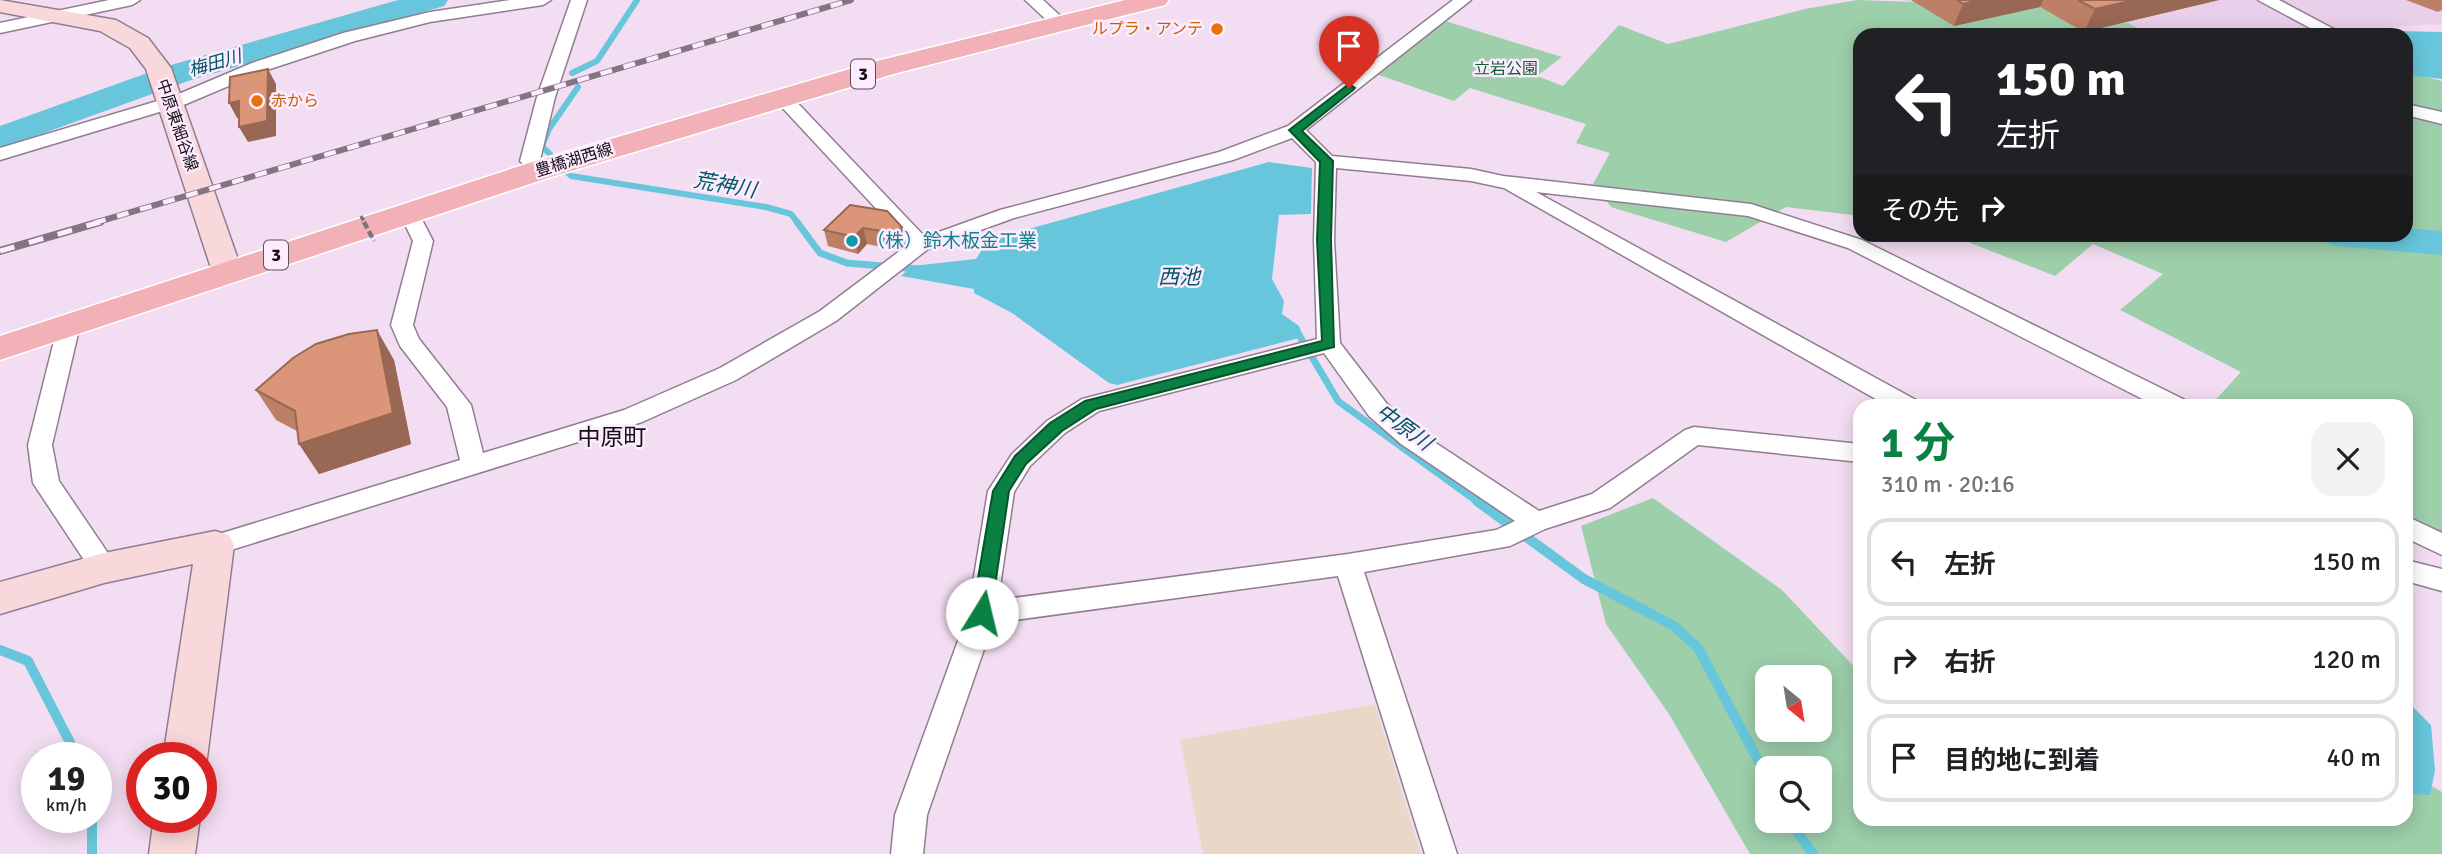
<!DOCTYPE html>
<html lang="ja">
<meta charset="utf-8">
<style>
body{margin:0;font-family:Signika,"Noto Sans JP",sans-serif;background:#f2f2f2;color:#202124;height:100vh;display:flex;flex-direction:column;font-size:26px;white-space:nowrap}
*{box-sizing:border-box;margin:0}
p{font-size:23px;color:#757577}
.icon{flex:none;width:38px;height:38px;fill:none;stroke:currentColor;stroke-width:2;stroke-linecap:round;stroke-linejoin:round}
.map{position:relative;flex:1;overflow:hidden}
.side{position:absolute;left:1853px;top:399px;width:560px;height:427px;display:flex;flex-direction:column;background:#fff;border-radius:21px;box-shadow:0 4px 18px #0003}
.side>*{flex:none}
.banner{position:absolute;left:1853px;top:28px;width:560px;height:214px;border-radius:21px;box-shadow:0 4px 18px #0003;background:#202124;color:#fff;overflow:hidden}
.needle{width:46px;rotate:150deg}
.tools{position:absolute;left:1755px;top:665px;display:grid;gap:14px}
.tools a{display:grid;place-items:center;width:77px;height:77px;border-radius:14px;background:#fff;box-shadow:0 4px 18px #0003;font-size:35px}
.speed{position:absolute;left:21px;top:742px;display:flex;gap:14px;font-size:35px;font-weight:700;text-align:center}
.speed>*{display:grid;place-content:center;width:91px;height:91px;border-radius:50%;background:#fff;box-shadow:0 4px 18px #0003;line-height:1}
.speed small{font-size:18px;font-weight:400}
.speed .limit{border:10px solid #d22;background:#fff;color:#111}
.pin{position:absolute;display:grid;place-items:center;width:60px;height:60px;color:#fff;margin:-72px -30px;border-radius:50% 50% 50% 0;rotate:-45deg;box-shadow:0 0 7px #0007}
.pin .icon{rotate:45deg}
.me{position:absolute;width:77px;margin:-38px;rotate:9deg;stroke-linejoin:round;filter:drop-shadow(0 0 5px #0008)}
.turn{display:flex;align-items:center;gap:24px;height:147px;padding:0 28px;font-size:32px}
.turn .icon{width:91px;height:91px;stroke-width:2.5}
.turn b{display:block;font-size:49px;line-height:60px}
.then{display:flex;align-items:center;height:66px;padding:0 28px;background:#0003;gap:14px;font-size:26px}
.round{display:grid;place-items:center;flex:none;width:74px;height:74px;border-radius:21px;background:#f2f2f2}
.summary{display:flex;align-items:center;justify-content:space-between;height:119px;padding:0 28px}
h1{font-size:42px;font-weight:700;line-height:52px;color:#0b8043}
ul{padding:0;list-style:none}
li{display:flex;align-items:center;gap:21px;height:88px;margin:0 14px 10px;padding:0 14px;border:4px solid #e0e0e0;border-radius:21px}
li div{flex:1}
li b{display:block;font-size:26px}
li em{font-style:normal}
.map>svg:first-child{display:block}
</style>
<div class="map">
<svg width="2442" height="854" viewBox="0 0 2442 854">
<rect width="100%" height="100%" fill="#f3ddf2"/>
<!-- built -->
<path fill="#eacfea" d="M 1901,0 L 2442,0 L 2442,24 L 2387,27 L 2366,35 L 2085,35 Z"/>
<!-- education -->
<path fill="#e9d8c7" d="M 1375,704 L 1421,854 L 1203,854 L 1180,740 Z"/>
<!-- green -->
<path fill="#9dcfab" fill-rule="evenodd" d="M 1857,0 L 2037,6 L 2080,28 L 2128,23 L 2150,35 L 1860,35 L 1860,216 L 1786,207 L 1726,242 L 1611,207 L 1593,184 L 1610,153 L 1576,143 L 1586,124 L 1470,88 L 1454,101 L 1373,73 L 1442,20 L 1562,57 L 1537,76 L 1563,86 L 1619,25 L 1668,44 L 1805,9 Z
M 2406,72 L 2442,81 L 2442,538 L 2406,520 L 2406,406 L 2210,406 L 2241,372 L 2120,310 L 2163,274 L 2093,244 L 2055,276 L 1950,235 L 2406,234 Z
M 1653,498 L 1782,590 L 1860,673 L 1860,819 L 2406,819 L 2406,771 L 2442,792 L 2442,854 L 1750,854 L 1669,714 L 1606,624 L 1581,526 ZM 1768,677 L 1820,677 L 1820,730 L 1768,730 ZM 1768,768 L 1820,768 L 1820,821 L 1768,821 Z"/>
<!-- water -->
<path fill="#67c6db" d="M 2398,31 L 2442,32 L 2442,79 L 2406,75 L 2406,35 L 2392,35 Z
M 1269,162 L 1312,168 L 1311,214 L 1279,215 L 1272,279 L 1284,301 L 1282,314 L 1299,326 L 1303,337 L 1117,385 L 1109,383 L 1012,313 L 974,293 L 974,289 L 901,276 L 912,266 L 976,259 L 986,243 L 1025,230 Z
M 2406,700 L 2431,725 L 2435,770 L 2430,795 L 2406,794 Z"/>
<g fill="none" stroke-linecap="round" stroke-linejoin="round">
<!-- stream-far2 -->
<path stroke="#67c6db" stroke-width="6" d="M 572,73 L 597,61 L 637,0
M 578,87 L 549,129 L 542,146 L 571,176 L 766,207 L 791,214 L 798,223"/>
<!-- stream-far1 -->
<path stroke="#67c6db" stroke-width="7" d="M 797,222 L 820,253 L 847,263 L 918,269
M 1296,330 L 1338,401 L 1479,503"/>
<!-- stream -->
<path stroke="#67c6db" stroke-width="10" d="M 1477,501 L 1584,579 L 1674,626 L 1698,648 L 1768,779
M 0,650 L 28,661 L 78,758
M 92,817 L 92,854
M 1789,821 L 1813,854"/>
<!-- river -->
<path fill="#67c6db" fill-rule="evenodd" d="M 398,0 L 448,0 L 444,6 L 188,81 L 0,149 L 0,126 L 164,67 Z
M 2406,228 L 2442,231 L 2442,255 L 2337,246 L 2323,242 L 2318,234 L 2406,234 Z"/>
<defs>
<path id="street" d="M 109,0 L 140,0 L 132,5 L 0,33 L 0,23 Z
M 510,0 L 551,0 L 543,5 L 430,22 L 355,41 L 264,71 L 186,104 L 0,160 L 0,148 L 174,96 L 252,63 L 343,33 L 430,12 Z
M 571,0 L 587,0 L 555,97 L 540,160 L 550,170 L 540,176 L 533,174 L 520,161 L 537,97 Z
M 1025,0 L 1043,0 L 1068,23 L 1066,27 L 1054,27 Z
M 1453,0 L 1471,0 L 1306,130 L 1332,156 L 1471,169 L 1503,176 L 1751,204 L 1862,240 L 2185,400 L 2188,406 L 2156,406 L 1848,248 L 1748,216 L 1536,192 L 1916,400 L 1919,406 L 1888,406 L 1504,188 L 1471,181 L 1336,168 L 1334,240 L 1340,343 L 1387,404 L 1419,432 L 1539,511 L 1592,494 L 1685,430 L 1694,427 L 1860,444 L 1860,462 L 1698,445 L 1610,508 L 1545,529 L 1510,546 L 1364,572 L 1457,854 L 1425,854 L 1338,576 L 993,623 L 927,815 L 923,854 L 891,854 L 895,815 L 968,613 L 988,491 L 1012,454 L 1047,421 L 1082,399 L 1317,339 L 1314,240 L 1316,162 L 1292,138 L 1233,160 L 1014,218 L 928,249 L 836,321 L 736,380 L 642,422 L 215,555 L 206,552 L 202,545 L 206,538 L 460,460 L 447,407 L 400,346 L 391,325 L 413,241 L 399,212 L 402,208 L 416,208 L 433,241 L 413,325 L 419,339 L 471,405 L 483,453 L 624,410 L 720,368 L 820,311 L 909,244 L 777,102 L 774,98 L 777,94 L 789,94 L 925,237 L 1000,210 L 1219,152 L 1288,126 ZM 1324,353 L 1369,416 L 1401,444 L 1515,521 L 1496,530 L 1348,554 L 998,600 L 1014,492 L 1030,466 L 1065,433 L 1099,411 Z
M 2258,0 L 2279,0 L 2345,35 L 2323,35 Z
M 2406,104 L 2442,112 L 2442,124 L 2406,115 Z
M 69,318 L 77,320 L 80,325 L 52,445 L 59,481 L 118,568 L 114,575 L 104,578 L 94,575 L 33,483 L 28,445 L 58,325 L 61,320 Z
M 2406,516 L 2442,533 L 2442,555 L 2406,538 Z
M 2406,560 L 2442,569 L 2442,591 L 2406,581 Z"/>
<path id="secondary" d="M 0,0 L 116,20 L 148,38 L 171,68 L 242,271 L 238,278 L 227,280 L 216,278 L 212,271 L 146,69 L 130,48 L 100,31 L 0,12 Z
M 215,531 L 229,535 L 234,545 L 207,758 L 201,770 L 201,758 L 163,758 L 193,564 L 104,583 L 0,614 L 0,582 L 104,553 Z
M 154,817 L 200,817 L 195,854 L 149,854 Z"/>
<path id="primary" d="M 1125,0 L 1169,0 L 1165,5 L 897,73 L 551,177 L 0,360 L 0,336 L 529,163 L 877,61 Z"/>
</defs>
<!-- street casing -->
<use href="#street" stroke="#917d90" stroke-width="3"/>
<!-- secondary casing -->
<use href="#secondary" stroke="#917d90" stroke-width="3"/>
<!-- primary casing -->
<use href="#primary" stroke="#fff" stroke-width="3"/>
<!-- street -->
<use href="#street" fill="#fff" fill-rule="evenodd"/>
<!-- secondary -->
<use href="#secondary" fill="#f8d8db" fill-rule="evenodd"/>
<!-- primary -->
<use href="#primary" fill="#f2b1b6" fill-rule="evenodd"/>
<defs>
<path id="rail-far1" d="M 94,223 L 851,0"/>
<path id="rail" d="M 0,251 L 100,222"/>
</defs>
<!-- rail-far1 casing -->
<use href="#rail-far1" stroke="#837482" stroke-width="6"/>
<!-- rail casing -->
<use href="#rail" stroke="#837482" stroke-width="8"/>
<!-- rail-far1 -->
<use href="#rail-far1" stroke="#fdecfd" stroke-width="4.5" stroke-dasharray="12" stroke-linecap="butt"/>
<!-- rail -->
<use href="#rail" stroke="#fdecfd" stroke-width="5" stroke-dasharray="15" stroke-linecap="butt"/>
<!-- path-bridge-far1 -->
<path stroke="#7f717f" stroke-width="3.5" stroke-dasharray="5 2.5" stroke-linecap="butt" d="M 361,216 L 365,223"/>
<!-- path-bridge -->
<path stroke="#7f717f" stroke-width="4.5" stroke-dasharray="7 3.5" stroke-linecap="butt" d="M 364,222 L 374,241"/>
</g>
<!-- wall -->
<path fill="#bc8067" d="M 1911,0 L 2219,0 L 2084,32 L 2040,7 L 1954,26 Z
M 2406,0 L 2442,0 L 2442,10 L 2438,12 Z
M 902,227 L 905,244 L 897,250 L 867,244 L 858,254 L 828,246 L 824,230 Z
M 394,360 L 411,444 L 319,474 L 299,444 L 297,431 L 276,420 L 256,390 Z"/>
<!-- shaded-wall -->
<path fill="#996854" d="M 1980,0 L 2043,0 L 2040,7 L 1954,26 L 1963,4 Z
M 2134,0 L 2219,0 L 2084,32 L 2095,9 Z
M 268,69 L 276,84 L 276,136 L 248,142 L 239,127 Z
M 239,101 L 247,116 L 237,118 L 229,103 Z
M 902,227 L 905,244 L 897,250 L 894,233 Z
M 863,228 L 867,244 L 858,254 L 854,237 Z
M 377,330 L 394,360 L 411,444 L 319,474 L 299,444 Z"/>
<!-- building -->
<path fill="#db9578" stroke="#996854" stroke-width="2" d="M 1957,0 L 1980,0 L 1963,4 Z
M 2078,0 L 2134,0 L 2095,9 Z
M 268,69 L 267,121 L 239,127 L 239,101 L 229,103 L 230,77 Z
M 850,205 L 887,211 L 902,227 L 894,233 L 863,228 L 854,237 L 824,230 Z
M 377,330 L 393,413 L 299,444 L 295,411 L 256,390 L 293,358 L 316,344 L 349,334 Z"/>
<!-- route -->
<path fill="#0b8043" stroke="#07532c" stroke-width="2" d="M 1349,84 L 1355,88 L 1353,90 L 1302,131 L 1333,161 L 1331,240 L 1334,347 L 1096,409 L 1062,431 L 1026,464 L 1009,491 L 991,613 L 988,618 L 975,618 L 972,613 L 993,491 L 1015,456 L 1050,423 L 1085,401 L 1322,341 L 1317,240 L 1320,162 L 1289,130 Z"/>
<!-- markers -->
<g fill="#e8710a" stroke="#fdecfd" stroke-width="2.5">
<circle cx="1217" cy="29" r="7"/>
<circle cx="257" cy="101" r="7"/>
</g>
<circle fill="#0f9aa8" stroke="#fdecfd" stroke-width="2.5" cx="852" cy="241" r="7"/>
<g text-anchor="middle" dominant-baseline="central" stroke-width="5" stroke-linejoin="round" paint-order="stroke">
<!-- far-food labels -->
<g font-size="16" fill="#c56008" stroke="#fdecfd" text-anchor="end">
<text x="1203" y="29">ルプラ・アンテ</text>
<text x="271" y="101" text-anchor="start">赤から</text>
</g>
<!-- far-park labels -->
<g font-size="16" fill="#0e5a30" stroke="#fdecfd">
<text x="1506" y="69">立岩公園</text>
</g>
<!-- far-street labels -->
<g font-size="16" fill="#130c13" stroke="#fdecfd">
<text transform="translate(177 125) rotate(71)">中原東細谷線</text>
<text transform="translate(574 160) rotate(-17)">豊橋湖西線</text>
</g>
<!-- far-water labels -->
<g font-size="18" font-style="italic" fill="#005866" stroke="#fdecfd">
<text transform="translate(215 63) rotate(-16)">梅田川</text>
</g>
<!-- shield labels -->
<g fill="#fdecfd" stroke="#594f59" stroke-width="2">
<rect x="851" y="59.5" width="24" height="29" rx="5"/>
<rect x="264" y="240.5" width="24" height="29" rx="5"/>
</g>
<g font-size="18" font-weight="bold" fill="#130c13">
<text x="863" y="74">3</text>
<text x="276" y="255">3</text>
</g>
<!-- culture labels -->
<g font-size="19" fill="#0d838f" stroke="#fdecfd" text-anchor="start">
<text x="866" y="241">（株）鈴木板金工業</text>
</g>
<!-- water labels -->
<g font-size="21" font-style="italic" fill="#005866" stroke="#fdecfd">
<text transform="translate(725 185) rotate(10)">荒神川</text>
<text x="1179" y="277">西池</text>
<text transform="translate(1404 427) rotate(36)">中原川</text>
</g>
<!-- quarter labels -->
<g font-size="23" fill="#130c13" stroke="#fdecfd">
<text x="612" y="437">中原町</text>
</g>
</g>
</svg>
<div class="tools">
<a><svg class="needle" viewBox="-14 -14 28 28"><path d="M0-13l5 13h-10z" fill="#e53935"/><path d="M0 13l5-13h-10z" fill="#757577"/></svg></a>
<a><svg class="icon" aria-label="search" viewBox="0 0 24 24"><circle cx="10" cy="10" r="6"/><path d="M15 15l6 6"/></svg></a>
</div>
<div class="speed"><div>19<small>km/h</small></div><div class="limit">30</div></div>
<div class="pin" style="left:1349px;top:88px;background:#d93025"><svg class="icon" aria-label="arrive" viewBox="0 0 24 24"><path d="M6 21V4h12l-3 4 3 4H6"/></svg></div>
<svg class="me" style="left:982px;top:613px" viewBox="-20 -20 40 40"><circle r="19" fill="#fff"/><path d="M0-13L10 11 0 6-10 11z" fill="#0b8043"/></svg>
<div class="banner">
<div class="turn"><svg class="icon" aria-label="left" viewBox="0 0 24 24"><path d="M17 20v-9H6M10 6l-5 5 5 5"/></svg><div><b>150 m</b>左折</div></div>
<div class="then">その先<svg class="icon" aria-label="right" viewBox="0 0 24 24"><path d="M7 20v-9h11M14 6l5 5-5 5"/></svg></div>
</div>
<section class="side">
<div class="summary"><div><h1>1 分</h1><p>310 m · 20:16</p></div><a class="round"><svg class="icon" aria-label="close" viewBox="0 0 24 24"><path d="M6 6l12 12M18 6L6 18"/></svg></a></div>
<ul>
<li><svg class="icon" aria-label="left" viewBox="0 0 24 24"><path d="M17 20v-9H6M10 6l-5 5 5 5"/></svg><div><b>左折</b></div><em>150 m</em></li>
<li><svg class="icon" aria-label="right" viewBox="0 0 24 24"><path d="M7 20v-9h11M14 6l5 5-5 5"/></svg><div><b>右折</b></div><em>120 m</em></li>
<li><svg class="icon" aria-label="arrive" viewBox="0 0 24 24"><path d="M6 21V4h12l-3 4 3 4H6"/></svg><div><b>目的地に到着</b></div><em>40 m</em></li>
</ul>
</section>
</div>
